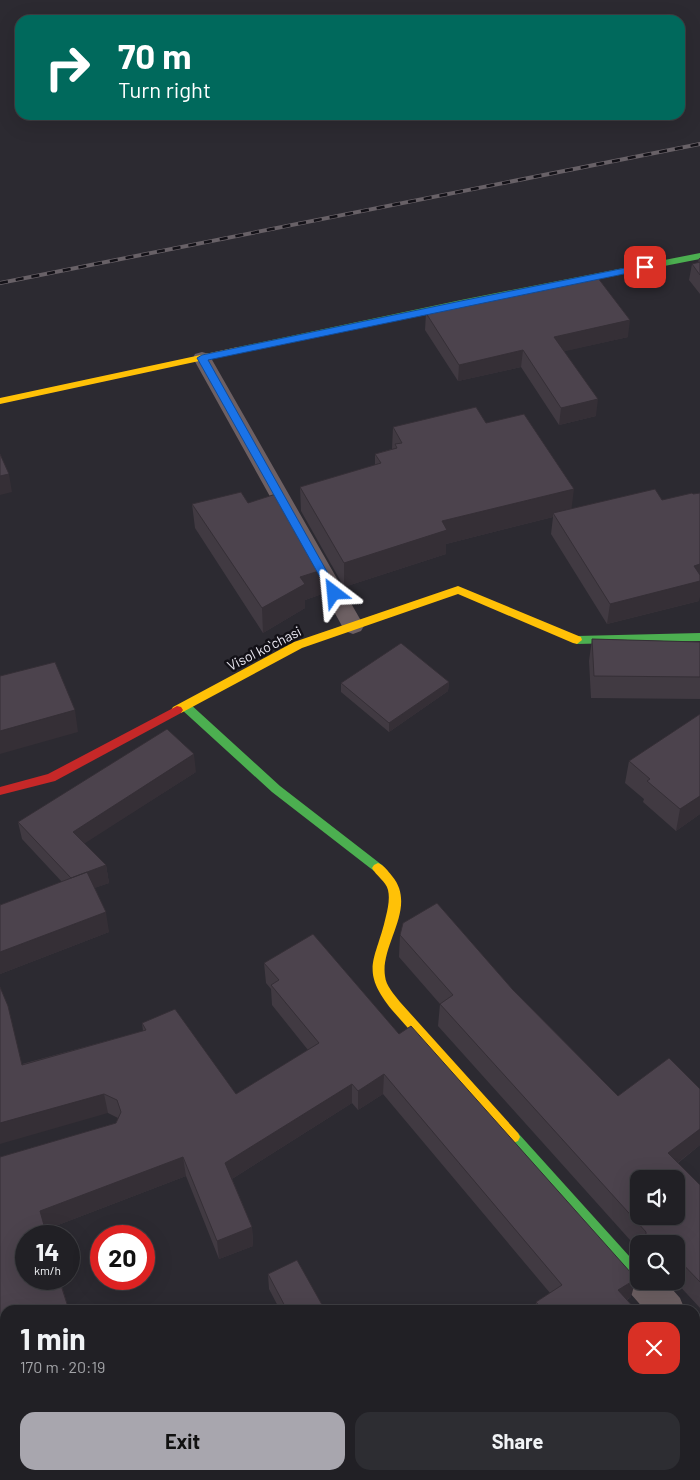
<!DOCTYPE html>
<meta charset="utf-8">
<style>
body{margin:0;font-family:Barlow,sans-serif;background:#2d2d32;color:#f1f3f6;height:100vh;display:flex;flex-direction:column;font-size:19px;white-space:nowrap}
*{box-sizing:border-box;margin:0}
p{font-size:16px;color:#a2a3a7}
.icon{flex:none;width:28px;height:28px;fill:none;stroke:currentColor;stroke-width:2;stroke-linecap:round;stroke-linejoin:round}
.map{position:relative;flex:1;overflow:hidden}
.sheet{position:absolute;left:0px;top:1305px;width:700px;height:175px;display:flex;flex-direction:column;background:#212025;border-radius:15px 15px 0 0;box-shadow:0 5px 20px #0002,0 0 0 1px #3e3e42}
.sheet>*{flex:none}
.banner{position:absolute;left:15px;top:15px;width:670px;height:105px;border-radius:15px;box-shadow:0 5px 20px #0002,0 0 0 1px #3e3e42;background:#00695c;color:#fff;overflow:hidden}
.tools{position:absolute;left:630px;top:1170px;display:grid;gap:10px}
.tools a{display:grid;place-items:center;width:55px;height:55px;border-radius:10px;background:#212025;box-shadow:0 5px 20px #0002,0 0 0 1px #3e3e42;font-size:25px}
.speed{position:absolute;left:15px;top:1225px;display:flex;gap:10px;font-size:25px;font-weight:700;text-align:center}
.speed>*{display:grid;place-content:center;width:65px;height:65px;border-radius:50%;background:#212025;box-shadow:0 5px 20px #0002,0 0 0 1px #3e3e42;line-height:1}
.speed small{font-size:12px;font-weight:400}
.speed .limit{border:8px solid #d22;background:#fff;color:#111}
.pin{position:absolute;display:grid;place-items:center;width:42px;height:42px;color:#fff;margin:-21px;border-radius:10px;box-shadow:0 2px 8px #0006}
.me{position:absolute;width:55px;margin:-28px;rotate:331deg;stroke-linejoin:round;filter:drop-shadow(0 0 4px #0008)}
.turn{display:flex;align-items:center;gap:18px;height:105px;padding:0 20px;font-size:22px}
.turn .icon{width:65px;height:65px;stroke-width:2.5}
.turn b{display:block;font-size:35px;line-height:42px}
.round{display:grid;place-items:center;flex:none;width:52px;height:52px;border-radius:15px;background:#2d2d32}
.head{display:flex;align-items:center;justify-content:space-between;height:85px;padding:0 20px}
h1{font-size:30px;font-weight:700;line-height:38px}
.button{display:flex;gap:10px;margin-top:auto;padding:10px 20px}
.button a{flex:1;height:58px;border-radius:15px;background:#a8a6ae;color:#111;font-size:20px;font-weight:700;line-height:58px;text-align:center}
.button a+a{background:#2d2d32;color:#f1f3f6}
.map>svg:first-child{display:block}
</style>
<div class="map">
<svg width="700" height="1480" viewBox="0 0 700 1480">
<rect width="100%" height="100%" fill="#2c2a31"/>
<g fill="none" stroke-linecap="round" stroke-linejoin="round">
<!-- lane -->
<path fill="#6d6063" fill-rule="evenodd" d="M 202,352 L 209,354 L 211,358 L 364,626 L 361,631 L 353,634 L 345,631 L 342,626 L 193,358 L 195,354 Z"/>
<!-- street -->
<path fill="#6d6063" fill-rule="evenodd" d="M 639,1266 L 639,1281 L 665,1281 L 680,1298 L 685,1310 L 645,1310 L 630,1293 L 625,1281 L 630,1269 Z
M 695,1323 L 700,1325 L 700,1363 L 695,1361 Z"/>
<!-- fast -->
<path fill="#4caf50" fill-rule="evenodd" d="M 700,253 L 700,259 L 461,306 L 238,353 L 233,350 L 238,347 L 461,300 Z
M 700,633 L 700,641 L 577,644 L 572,640 L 577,636 Z
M 185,702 L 189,703 L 280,786 L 382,865 L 384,868 L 382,871 L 374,871 L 272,792 L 181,709 L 179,706 Z
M 513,1131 L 518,1133 L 639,1267 L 639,1281 L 645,1281 L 644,1283 L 639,1285 L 634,1283 L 508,1141 L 506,1137 L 508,1133 Z"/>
<!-- slow -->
<path fill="#ffc107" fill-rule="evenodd" d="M 238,347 L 243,350 L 241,352 L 0,404 L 0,398 Z
M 458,586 L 581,637 L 582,640 L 577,644 L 573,643 L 458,594 L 302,648 L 181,713 L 173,713 L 171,710 L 173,707 L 294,642 Z
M 378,863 C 384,865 388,871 392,876 C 418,907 380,944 385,976 C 386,986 394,994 400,1002 L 518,1133 L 520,1137 L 518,1141 L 513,1143 L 508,1141 L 392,1010 C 359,969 376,961 386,916 C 388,908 390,898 388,890 C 386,881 376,876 372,868 L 374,865 Z"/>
<!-- jam -->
<path fill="#c62828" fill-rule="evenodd" d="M 177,706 L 181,707 L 183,710 L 181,713 L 55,781 L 0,795 L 0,787 L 48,774 Z"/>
<defs>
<path id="rail" d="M 0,283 L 700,144"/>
</defs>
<!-- rail casing -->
<use href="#rail" stroke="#686167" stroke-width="4"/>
<!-- rail -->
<use href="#rail" stroke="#131117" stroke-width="2.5" stroke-dasharray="8" stroke-linecap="butt"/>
</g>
<!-- wall -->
<path fill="#413a42" d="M 699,258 L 700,258 L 700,294 L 689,280 L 692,264 L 698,263 Z
M 426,313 L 628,337 L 564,351 L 596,416 L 559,425 L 521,367 L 458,381 L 425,330 Z
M 486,423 L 571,509 L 699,601 L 607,624 L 551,534 L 553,517 L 446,544 L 446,554 L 344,587 L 301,511 L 300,487 L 375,465 L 375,454 L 392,449 L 393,427 Z
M 248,503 L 322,570 L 322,594 L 305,600 L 305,608 L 263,633 L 195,528 L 192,504 Z
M 592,639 L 700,642 L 700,699 L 591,698 L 589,661 Z
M 449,682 L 448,691 L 389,732 L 341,692 L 341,683 Z
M 629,761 L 700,814 L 676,831 L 643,802 L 644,799 L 625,783 Z
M 196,772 L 84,843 L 106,865 L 109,883 L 94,888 L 109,932 L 0,974 L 0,905 L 62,882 L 22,839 L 18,822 Z
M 400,935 L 513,990 L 618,1096 L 700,1145 L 678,1163 L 700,1185 L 700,1308 L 675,1281 L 676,1281 L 676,1244 L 639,1244 L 639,1250 L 438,1026 L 440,1004 L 399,957 Z
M 264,963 L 399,1034 L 631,1297 L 627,1300 L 636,1310 L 535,1310 L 536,1302 L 550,1293 L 383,1094 L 358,1110 L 352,1103 L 232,1179 L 252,1227 L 253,1246 L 219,1259 L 186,1176 L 45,1230 L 69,1310 L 5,1310 L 5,1351 L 0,1353 L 0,1157 L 116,1123 L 118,1118 L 108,1113 L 22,1064 L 143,1031 L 142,1023 L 236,1094 L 308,1050 L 272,1005 L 271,989 L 266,983 Z
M 268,1274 L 325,1310 L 280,1310 L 269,1289 Z
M 657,1475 L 695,1475 L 700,1480 L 661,1480 Z"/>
<!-- shaded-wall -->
<path fill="#352f36" d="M 630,320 L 628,337 L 553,354 L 554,337 Z
M 523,350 L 521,367 L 458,381 L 459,365 Z
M 598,399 L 596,416 L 559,425 L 561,408 Z
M 9,474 L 12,492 L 0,495 L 0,476 Z
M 574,489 L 571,513 L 553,513 L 553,517 L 446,544 L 446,554 L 344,587 L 344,563 L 442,521 Z
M 700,564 L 700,597 L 699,601 L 607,624 L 610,604 L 694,566 Z
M 322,570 L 322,594 L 305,600 L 305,608 L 263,633 L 262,608 L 300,577 Z
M 449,682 L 448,691 L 389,732 L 389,723 Z
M 75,710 L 78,732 L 0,754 L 0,731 Z
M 194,754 L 196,772 L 76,849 L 73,832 Z
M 700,796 L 700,814 L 676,831 L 680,809 Z
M 106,865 L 109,883 L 75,895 L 71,878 Z
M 106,912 L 109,932 L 0,974 L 0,952 Z
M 384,1074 L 383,1094 L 358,1110 L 358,1091 Z
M 352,1084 L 352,1103 L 227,1182 L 225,1163 Z
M 104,1094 L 108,1113 L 0,1144 L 0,1123 Z
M 700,1129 L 700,1145 L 663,1174 L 668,1153 Z
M 183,1157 L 186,1176 L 45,1230 L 40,1211 Z
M 252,1227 L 253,1246 L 219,1259 L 217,1241 Z
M 636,1279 L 631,1297 L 614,1307 L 618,1290 Z
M 68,1307 L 69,1310 L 60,1310 Z
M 5,1332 L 5,1351 L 0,1353 L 0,1334 Z"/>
<!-- building -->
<path fill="#4c434d" stroke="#352f36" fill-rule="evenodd" d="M 700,262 L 700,275 L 692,264 Z
M 598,278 L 630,320 L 554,337 L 598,399 L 561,408 L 523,350 L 459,365 L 426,313 Z
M 476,407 L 486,423 L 524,414 L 574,489 L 442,521 L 447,530 L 344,563 L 300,487 L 381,463 L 375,454 L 397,448 L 395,444 L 402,443 L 393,427 Z
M 0,454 L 9,474 L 0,476 Z
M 655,489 L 662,500 L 692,493 L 693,494 L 700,493 L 700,564 L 694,566 L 700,575 L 700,581 L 610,604 L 553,513 Z
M 241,492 L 248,503 L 279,493 L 322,570 L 300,577 L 305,584 L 262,608 L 192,504 Z
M 592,639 L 700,642 L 700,677 L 594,676 Z
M 401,643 L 449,682 L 389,723 L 341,683 Z
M 55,662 L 75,710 L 0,731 L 0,676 Z
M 700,714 L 700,796 L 680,809 L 647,781 L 650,779 L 629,761 Z
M 167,729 L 194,754 L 73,832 L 106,865 L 71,878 L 18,822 Z
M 87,872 L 106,912 L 0,952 L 0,905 Z
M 437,903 L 513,990 L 618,1096 L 669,1058 L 700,1089 L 700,1129 L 668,1153 L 700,1185 L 700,1282 L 676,1257 L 676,1244 L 646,1244 L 646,1232 L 440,1004 L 453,995 L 400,935 L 403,923 ZM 639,1179 L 676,1179 L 676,1216 L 639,1216 Z
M 313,934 L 399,1034 L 411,1026 L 632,1274 L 636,1279 L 618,1290 L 636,1310 L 543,1310 L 536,1302 L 562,1285 L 384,1074 L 358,1091 L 352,1084 L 225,1163 L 252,1227 L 217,1241 L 183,1157 L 40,1211 L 47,1236 L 26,1236 L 26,1279 L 59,1279 L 68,1307 L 60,1310 L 5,1310 L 5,1332 L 0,1334 L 0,1157 L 116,1123 L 121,1112 L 117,1100 L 104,1094 L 0,1123 L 0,987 L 8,1006 L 22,1065 L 146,1030 L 142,1023 L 175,1009 L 236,1094 L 319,1043 L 271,985 L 279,980 L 264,963 Z
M 297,1260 L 325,1310 L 287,1310 L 268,1274 Z
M 695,1373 L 700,1379 L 700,1480 L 680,1480 L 676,1475 L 695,1475 Z"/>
<!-- route -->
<path fill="#1a73e8" stroke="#114b97" d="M 645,264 L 649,267 L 648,269 L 208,360 L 339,593 L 334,597 L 329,593 L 197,358 L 202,355 L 461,301 Z"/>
<g text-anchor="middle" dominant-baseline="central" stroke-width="5" stroke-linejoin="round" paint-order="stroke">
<!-- street labels -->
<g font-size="14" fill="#eae8f1" stroke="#131117">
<text transform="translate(264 648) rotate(-27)">Visol koʻchasi</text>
</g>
</g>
</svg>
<div class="tools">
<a><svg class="icon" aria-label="sound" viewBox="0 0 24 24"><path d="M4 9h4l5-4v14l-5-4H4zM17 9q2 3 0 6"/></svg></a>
<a><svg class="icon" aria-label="search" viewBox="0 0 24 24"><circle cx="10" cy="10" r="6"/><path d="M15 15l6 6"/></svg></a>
</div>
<div class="speed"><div>14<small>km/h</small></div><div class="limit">20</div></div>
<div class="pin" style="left:645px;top:267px;background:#d93025"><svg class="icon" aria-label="arrive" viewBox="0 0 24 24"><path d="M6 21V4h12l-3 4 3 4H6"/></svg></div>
<svg class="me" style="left:334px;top:593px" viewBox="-20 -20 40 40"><path d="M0-17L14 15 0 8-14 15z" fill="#1a73e8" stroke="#fff" stroke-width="4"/></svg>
<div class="banner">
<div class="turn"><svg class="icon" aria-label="right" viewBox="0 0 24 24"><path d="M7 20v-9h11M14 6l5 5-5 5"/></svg><div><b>70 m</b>Turn right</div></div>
</div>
<section class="sheet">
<div class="head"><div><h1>1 min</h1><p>170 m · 20:19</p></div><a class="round" style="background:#d93025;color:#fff"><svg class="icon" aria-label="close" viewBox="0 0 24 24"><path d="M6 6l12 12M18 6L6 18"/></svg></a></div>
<div class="button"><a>Exit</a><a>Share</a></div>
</section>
</div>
